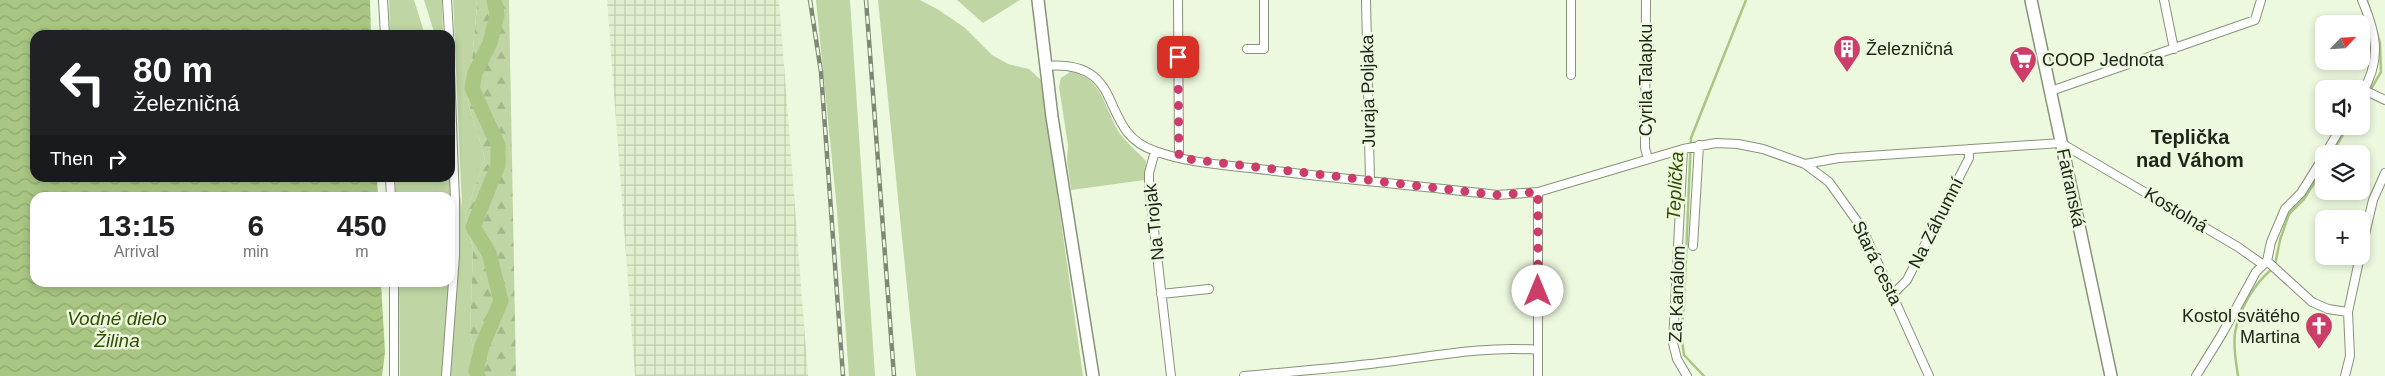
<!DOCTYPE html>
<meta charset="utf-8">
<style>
body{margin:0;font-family:Helvetica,sans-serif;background:#f2f2f2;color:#202124;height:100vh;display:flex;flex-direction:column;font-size:19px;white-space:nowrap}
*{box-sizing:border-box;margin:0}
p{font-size:16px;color:#757577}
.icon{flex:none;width:28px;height:28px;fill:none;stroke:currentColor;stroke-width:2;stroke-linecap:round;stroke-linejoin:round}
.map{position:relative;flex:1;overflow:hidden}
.sheet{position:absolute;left:30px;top:192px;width:425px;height:95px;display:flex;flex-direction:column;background:#fff;border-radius:15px;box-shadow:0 2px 8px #0003}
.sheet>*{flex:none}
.top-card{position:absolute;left:30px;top:30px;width:425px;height:152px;border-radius:15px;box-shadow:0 2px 8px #0003;background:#202124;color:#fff;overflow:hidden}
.needle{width:32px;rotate:65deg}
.fabs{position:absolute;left:2315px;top:15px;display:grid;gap:10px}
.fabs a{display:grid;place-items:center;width:55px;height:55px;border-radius:10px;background:#fff;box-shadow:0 2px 8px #0003;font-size:25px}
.pin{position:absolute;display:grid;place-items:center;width:42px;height:42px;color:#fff;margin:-21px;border-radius:10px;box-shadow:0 2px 8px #0006}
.me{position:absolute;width:55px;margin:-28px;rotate:0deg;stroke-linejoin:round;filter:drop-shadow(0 0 4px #0008)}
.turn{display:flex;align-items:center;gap:18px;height:105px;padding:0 20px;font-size:22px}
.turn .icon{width:65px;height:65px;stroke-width:2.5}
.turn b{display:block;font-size:35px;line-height:42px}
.then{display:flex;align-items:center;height:48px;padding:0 20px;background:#0003;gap:10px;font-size:19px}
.eta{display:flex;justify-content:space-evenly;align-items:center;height:85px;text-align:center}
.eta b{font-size:30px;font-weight:700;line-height:35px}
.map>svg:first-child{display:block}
</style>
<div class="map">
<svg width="2385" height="376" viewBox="0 0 2385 376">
<defs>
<pattern id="industrial-grid" width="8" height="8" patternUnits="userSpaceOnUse" patternTransform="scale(1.25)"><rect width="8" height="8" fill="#e0efcd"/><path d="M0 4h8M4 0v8" fill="none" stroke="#c0cdaf"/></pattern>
<pattern id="forest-firs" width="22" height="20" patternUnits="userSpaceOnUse" patternTransform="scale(1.25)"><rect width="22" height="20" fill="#bfd5a3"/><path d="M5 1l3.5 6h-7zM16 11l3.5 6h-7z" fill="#a4b78c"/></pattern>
<pattern id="water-waves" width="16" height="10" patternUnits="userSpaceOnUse" patternTransform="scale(1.25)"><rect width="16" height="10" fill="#a9c683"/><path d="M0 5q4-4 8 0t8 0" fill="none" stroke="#91aa71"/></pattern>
</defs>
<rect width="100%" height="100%" fill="#ecf9de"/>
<!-- industrial -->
<path fill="url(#industrial-grid)" d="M 607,0 L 779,0 L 808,376 L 635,376 Z"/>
<!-- green -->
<path fill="#bfd5a3" d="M 389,0 L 414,0 L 425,35 L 390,35 Z
M 424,0 L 442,0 L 443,35 L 435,35 Z
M 453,0 L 476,0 L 477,5 L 468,103 L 485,158 L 465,215 L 473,249 L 470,333 L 479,376 L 400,376 L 399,283 L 450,282 L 450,198 L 396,197 L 395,178 L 450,178 L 450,133 L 462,208 Z
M 816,0 L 850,0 L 875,376 L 849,376 L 837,210 Z
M 878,0 L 920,0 L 939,10 L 965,28 L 992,55 L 1008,64 L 1029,69 L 1041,80 L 1083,376 L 916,376 Z
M 957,0 L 1020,0 L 983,23 Z
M 1070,72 C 1101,76 1104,106 1117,129 C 1124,141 1137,151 1146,161 L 1145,180 L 1071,190 L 1067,160 L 1068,145 L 1059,87 L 1061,78 Z"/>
<!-- forest -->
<path fill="url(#forest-firs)" d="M 476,0 L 509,0 L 516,376 L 479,376 L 470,333 L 473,249 L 465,215 L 485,158 L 468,103 L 477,5 Z"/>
<!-- water -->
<path fill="url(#water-waves)" d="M 0,0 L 370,0 L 371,35 L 35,35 L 35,178 L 377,178 L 378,197 L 35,198 L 35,282 L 381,283 L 385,352 L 382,376 L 0,376 Z"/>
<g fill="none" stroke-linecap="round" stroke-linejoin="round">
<!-- stream -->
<path stroke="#a9c683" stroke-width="2.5" d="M 2361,106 L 2381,72 L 2380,43 L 2367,0
M 2332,154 L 2348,126
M 2275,265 L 2280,240 L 2289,214 L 2304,199 L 2324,168
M 1704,376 L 1684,355 L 1681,333 L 1684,305 L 1691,138 L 1746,0
M 2238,376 C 2236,362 2233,347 2235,333 C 2239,309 2254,284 2272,269"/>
<!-- river -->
<path stroke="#a9c683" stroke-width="15" d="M 478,376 L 476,371 L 482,346 L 501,301 L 489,253 L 473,227 L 498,165 L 498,145 L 472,88 L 475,73 L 490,43 L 497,15 L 494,0"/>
<defs>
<path id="street" d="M 383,0 L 385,35
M 447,0 L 449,35
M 1178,0 L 1179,158
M 1366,0 L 1370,181
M 1571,0 L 1571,75
M 1646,0 L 1645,148 L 1648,159
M 2164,0 L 2174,49
M 1247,49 L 1264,49 L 1264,0
M 1045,66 C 1130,59 1095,131 1155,151 C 1190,164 1230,165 1267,170 C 1343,179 1420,186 1497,195 L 1538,192 L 1683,149 L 1716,143 L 1738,144 L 1763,149 L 1805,164 L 1829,182 L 1862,228 L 1929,376
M 2364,90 L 2385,100
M 2051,91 L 2255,20 L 2261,0
M 2361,95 C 2382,60 2377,35 2362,0
M 1683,149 L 1673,343 L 1677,359 L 1687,376
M 1155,151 L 1149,173 L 1149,186 L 1171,376
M 2325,154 L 2342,126
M 1805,164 L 1839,158 L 2061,143 L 2238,247 L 2262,264
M 390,178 L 391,198
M 1538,192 L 1538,376
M 1693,246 L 1699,145
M 2361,251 L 2373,200 L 2385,173
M 2267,261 L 2312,302 L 2328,309 L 2348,312
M 394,282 L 394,376
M 1161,294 L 1209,289
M 1893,294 L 1907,280 L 1969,158 L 1969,149
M 446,376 L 455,255 L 455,200 L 450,72
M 1244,376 C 1286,372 1328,369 1370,364 C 1426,358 1483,345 1538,350
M 2196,376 L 2222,334 L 2256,272 L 2267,261 L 2271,242 L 2285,209 L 2301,193 L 2324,156
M 2345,376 L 2350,356 L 2348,312 L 2360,256"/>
<path id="secondary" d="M 1038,0 L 1052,117 L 1093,376
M 2031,0 L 2111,376"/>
</defs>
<!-- street casing -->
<use href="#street" stroke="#87927a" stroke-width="10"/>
<!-- secondary casing -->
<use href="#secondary" stroke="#87927a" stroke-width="14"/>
<!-- street -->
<use href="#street" stroke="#fff" stroke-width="8"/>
<!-- secondary -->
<use href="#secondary" stroke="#fff" stroke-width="11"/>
<defs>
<path id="rail" d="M 810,0 L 821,72 L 843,376
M 866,0 L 894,376"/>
</defs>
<!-- rail casing -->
<use href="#rail" stroke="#7f8876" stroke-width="4.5"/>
<!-- rail -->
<use href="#rail" stroke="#ecf9de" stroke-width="2.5" stroke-dasharray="8" stroke-linecap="butt"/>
</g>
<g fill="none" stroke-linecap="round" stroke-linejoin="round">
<!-- route -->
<path stroke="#cc3d67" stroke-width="9" stroke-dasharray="0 16.2" d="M 1178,57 L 1179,158 L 1496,195 L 1538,192 L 1538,291"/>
</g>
<!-- icons -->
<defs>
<symbol id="building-pin" viewBox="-11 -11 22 30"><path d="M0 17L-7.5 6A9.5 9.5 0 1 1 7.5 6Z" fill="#cc3d67" stroke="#ecf9de"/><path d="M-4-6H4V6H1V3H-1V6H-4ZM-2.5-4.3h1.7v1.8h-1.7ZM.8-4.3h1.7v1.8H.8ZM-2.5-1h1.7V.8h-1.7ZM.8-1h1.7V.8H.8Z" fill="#fff"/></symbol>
<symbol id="supermarket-pin" viewBox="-11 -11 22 30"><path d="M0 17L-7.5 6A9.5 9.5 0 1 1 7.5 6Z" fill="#cc3d67" stroke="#ecf9de"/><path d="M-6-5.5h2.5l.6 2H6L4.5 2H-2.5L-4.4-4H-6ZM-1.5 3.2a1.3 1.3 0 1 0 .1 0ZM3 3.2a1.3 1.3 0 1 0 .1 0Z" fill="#fff"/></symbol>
<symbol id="church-pin" viewBox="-11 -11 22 30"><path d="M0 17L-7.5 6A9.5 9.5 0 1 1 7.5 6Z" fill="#cc3d67" stroke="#ecf9de"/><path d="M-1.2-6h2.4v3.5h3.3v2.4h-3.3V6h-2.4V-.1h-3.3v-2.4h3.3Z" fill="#fff"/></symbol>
</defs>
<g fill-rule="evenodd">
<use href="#building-pin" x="1831" y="33" width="32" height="43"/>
<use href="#supermarket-pin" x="2007" y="44" width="32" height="43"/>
<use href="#church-pin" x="2303" y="310" width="32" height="43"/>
</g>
<g text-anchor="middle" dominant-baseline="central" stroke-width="5" stroke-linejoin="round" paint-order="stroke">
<!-- poi labels -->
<g font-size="18" fill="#20251b" stroke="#ecf9de" text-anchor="start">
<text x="1866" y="49">Železničná</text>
<text x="2042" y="60">COOP Jednota</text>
<text x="2300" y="316" text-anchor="end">Kostol svätého<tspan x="2300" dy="21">Martina</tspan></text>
</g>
<!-- street labels -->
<g font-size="18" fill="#20251b" stroke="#ecf9de">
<text transform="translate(1646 80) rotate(-90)">Cyrila Talapku</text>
<text transform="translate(1368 91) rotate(-91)">Juraja Poljaka</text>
<text transform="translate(2071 188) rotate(78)">Fatranská</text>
<text transform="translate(2176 210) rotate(31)">Kostolná</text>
<text transform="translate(1154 222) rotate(-96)">Na Trojak</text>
<text transform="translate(1936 223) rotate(-63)">Na Záhumní</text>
<text transform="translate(1877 263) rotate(64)">Stará cesta</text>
<text transform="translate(1677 294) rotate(-88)">Za Kanálom</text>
</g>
<!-- water labels -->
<g font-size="19" font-style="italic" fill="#354d01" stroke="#ecf9de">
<text transform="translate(1675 186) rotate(-87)">Teplička</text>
<text x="117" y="318">Vodné dielo<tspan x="117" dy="22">Žilina</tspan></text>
</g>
<!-- quarter labels -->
<g font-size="20" font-weight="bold" fill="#20251b" stroke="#ecf9de">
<text x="2190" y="137">Teplička<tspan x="2190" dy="23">nad Váhom</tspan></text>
</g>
</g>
</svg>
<div class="fabs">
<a><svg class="needle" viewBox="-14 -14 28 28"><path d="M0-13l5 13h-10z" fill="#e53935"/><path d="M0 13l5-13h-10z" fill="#757577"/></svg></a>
<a><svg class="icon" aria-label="sound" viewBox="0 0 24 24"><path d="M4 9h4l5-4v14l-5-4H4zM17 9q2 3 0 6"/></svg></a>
<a><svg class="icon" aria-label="layers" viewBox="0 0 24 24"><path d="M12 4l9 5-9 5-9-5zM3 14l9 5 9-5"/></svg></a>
<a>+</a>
</div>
<div class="pin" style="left:1178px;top:57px;background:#d93025"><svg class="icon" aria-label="arrive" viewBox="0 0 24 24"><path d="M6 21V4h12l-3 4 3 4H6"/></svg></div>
<svg class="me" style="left:1538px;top:291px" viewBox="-20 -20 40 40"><circle r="19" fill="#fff"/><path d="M0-13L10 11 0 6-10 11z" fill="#cc3d67"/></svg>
<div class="top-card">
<div class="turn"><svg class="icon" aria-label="left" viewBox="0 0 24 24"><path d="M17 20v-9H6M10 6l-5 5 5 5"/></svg><div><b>80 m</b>Železničná</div></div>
<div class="then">Then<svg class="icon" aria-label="right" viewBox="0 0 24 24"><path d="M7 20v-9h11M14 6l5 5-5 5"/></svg></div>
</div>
<section class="sheet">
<div class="eta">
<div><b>13:15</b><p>Arrival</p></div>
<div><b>6</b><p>min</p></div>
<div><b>450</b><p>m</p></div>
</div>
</section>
</div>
